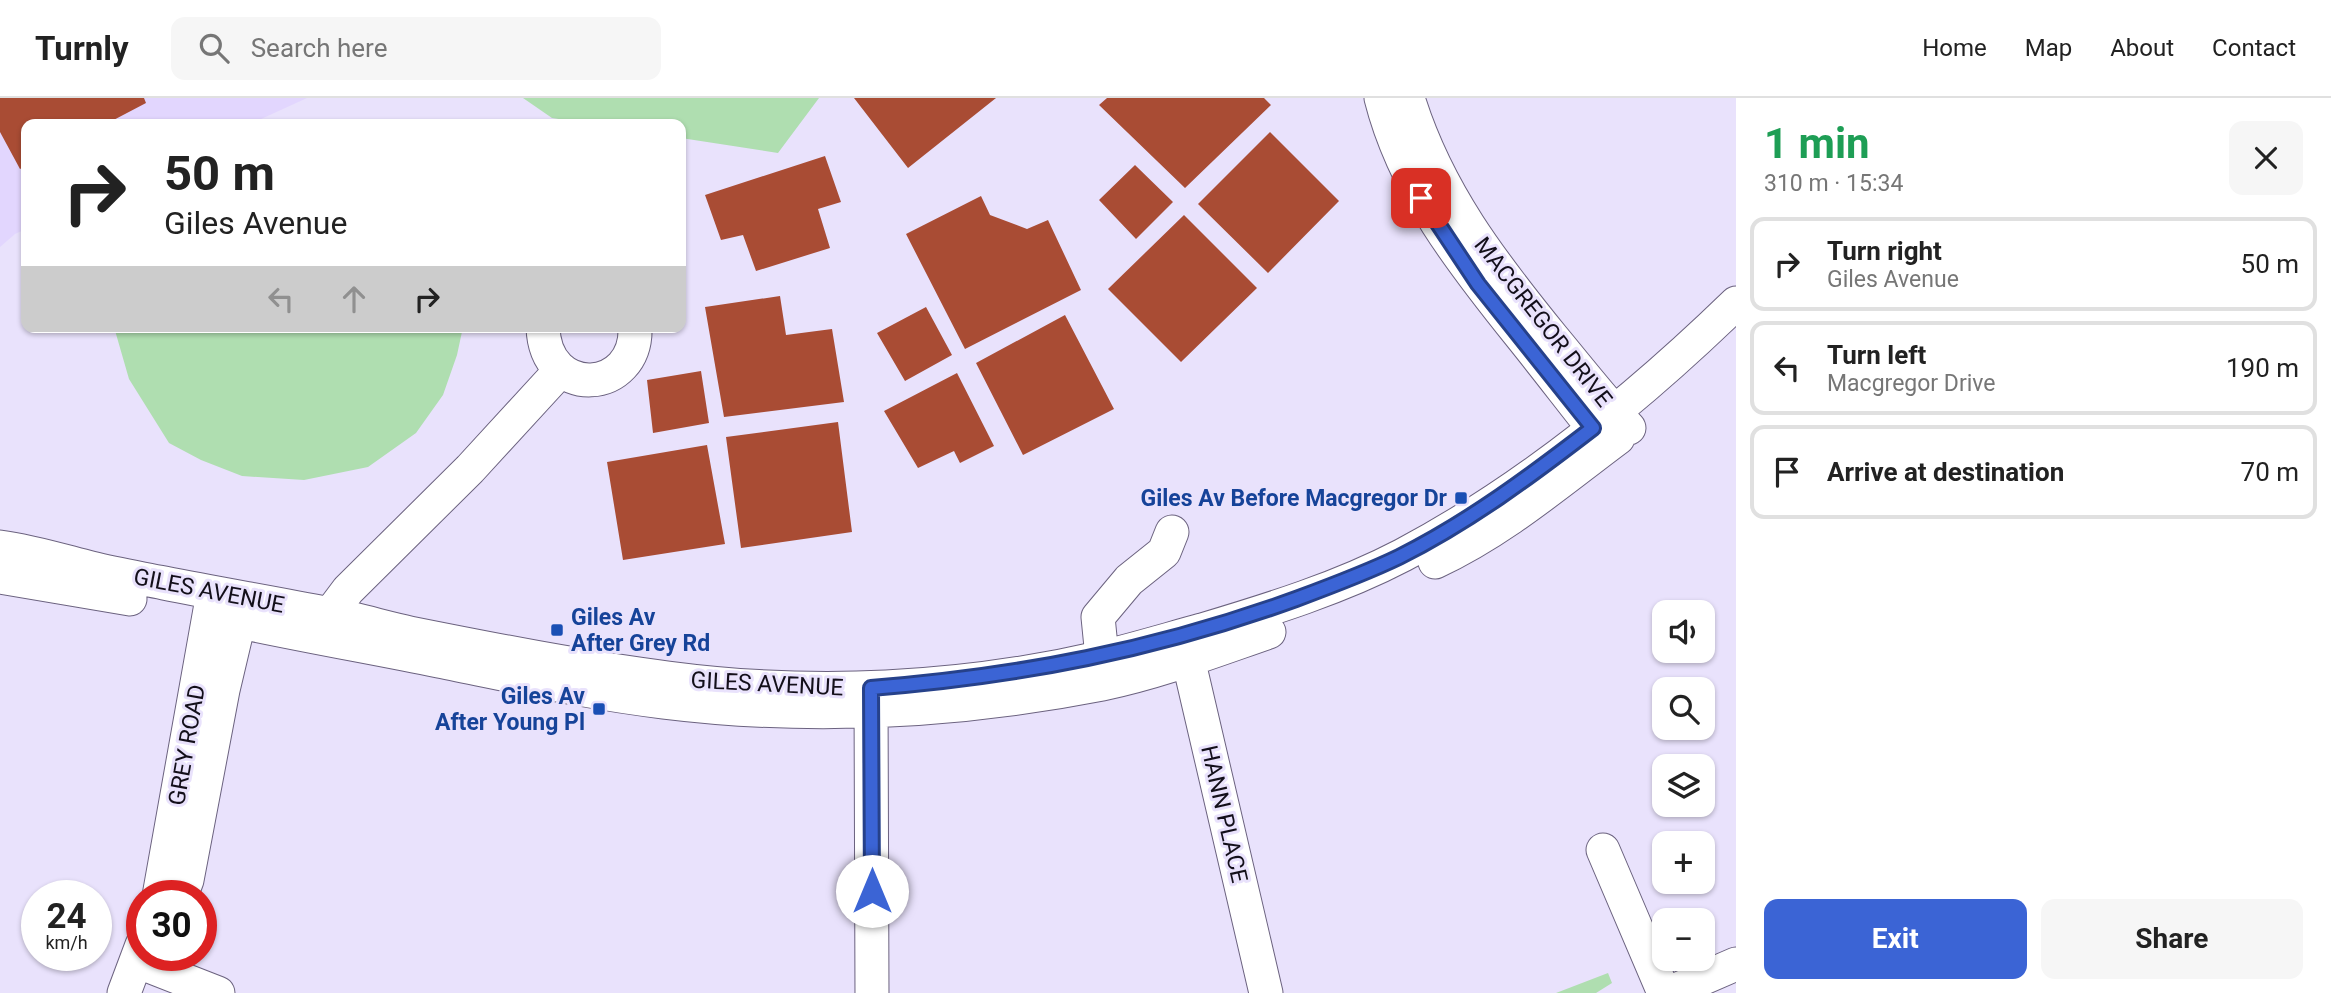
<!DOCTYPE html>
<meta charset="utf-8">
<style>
body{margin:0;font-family:Roboto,sans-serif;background:#f6f6f6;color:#222;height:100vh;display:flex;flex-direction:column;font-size:26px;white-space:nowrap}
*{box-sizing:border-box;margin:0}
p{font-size:23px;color:#767676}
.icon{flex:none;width:38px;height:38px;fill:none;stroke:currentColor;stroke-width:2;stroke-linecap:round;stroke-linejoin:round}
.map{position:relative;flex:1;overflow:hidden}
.details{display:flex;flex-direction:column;background:#fff;width:595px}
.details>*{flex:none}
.guide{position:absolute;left:21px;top:21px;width:665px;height:214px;border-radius:14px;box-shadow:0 2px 5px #0004;background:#fff;color:#222;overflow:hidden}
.tools{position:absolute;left:1652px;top:502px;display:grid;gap:14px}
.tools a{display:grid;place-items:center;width:63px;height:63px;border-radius:14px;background:#fff;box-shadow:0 2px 5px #0004;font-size:35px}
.speed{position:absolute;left:21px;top:782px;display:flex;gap:14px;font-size:35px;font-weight:700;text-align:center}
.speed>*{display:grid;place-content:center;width:91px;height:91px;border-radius:50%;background:#fff;box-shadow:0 2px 5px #0004;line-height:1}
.speed small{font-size:18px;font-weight:400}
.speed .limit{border:10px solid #d22;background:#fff;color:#111}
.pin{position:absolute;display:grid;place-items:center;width:60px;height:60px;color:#fff;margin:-30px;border-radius:14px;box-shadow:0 4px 10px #0006}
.me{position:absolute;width:77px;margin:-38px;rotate:0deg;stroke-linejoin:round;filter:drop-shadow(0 0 5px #0008)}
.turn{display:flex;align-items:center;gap:24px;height:147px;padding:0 28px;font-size:32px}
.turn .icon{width:91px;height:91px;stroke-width:2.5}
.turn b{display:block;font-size:49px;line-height:60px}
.lanes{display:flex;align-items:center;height:66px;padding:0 28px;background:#0003;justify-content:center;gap:35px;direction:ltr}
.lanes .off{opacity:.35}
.round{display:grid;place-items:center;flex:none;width:74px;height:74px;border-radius:14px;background:#f6f6f6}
.overview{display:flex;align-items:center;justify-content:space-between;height:119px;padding:0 28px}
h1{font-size:42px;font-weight:700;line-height:52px;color:#1e9e55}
.action{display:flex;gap:14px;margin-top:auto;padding:14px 28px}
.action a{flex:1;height:80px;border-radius:14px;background:#3b64d5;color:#fff;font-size:28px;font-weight:700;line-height:80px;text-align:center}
.action a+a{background:#f6f6f6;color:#222}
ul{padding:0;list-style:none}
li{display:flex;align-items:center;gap:21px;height:94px;margin:0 14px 10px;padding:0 14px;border:4px solid #e0e0e0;border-radius:14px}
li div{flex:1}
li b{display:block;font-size:26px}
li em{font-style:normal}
header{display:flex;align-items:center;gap:42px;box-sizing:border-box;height:98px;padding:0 35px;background:#fff;border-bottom:2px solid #e0e0e0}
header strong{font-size:33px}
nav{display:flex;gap:38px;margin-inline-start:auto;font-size:24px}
.search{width:490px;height:63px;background:#f6f6f6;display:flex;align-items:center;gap:18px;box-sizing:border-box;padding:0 24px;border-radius:14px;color:#767676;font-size:26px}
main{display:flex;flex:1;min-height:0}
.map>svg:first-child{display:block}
</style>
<header>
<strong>Turnly</strong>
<div class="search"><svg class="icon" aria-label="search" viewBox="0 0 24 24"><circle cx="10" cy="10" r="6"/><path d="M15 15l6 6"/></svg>Search here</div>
<nav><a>Home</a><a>Map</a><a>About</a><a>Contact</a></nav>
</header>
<main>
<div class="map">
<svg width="1736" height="895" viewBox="0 0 1736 895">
<rect width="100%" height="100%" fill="#e9e2fc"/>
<!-- built -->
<path fill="#e2d6fe" d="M 0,0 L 307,0 L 250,26 L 26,26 L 26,131 L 15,136 L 0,149 Z"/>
<!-- green -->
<path fill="#afdeb0" d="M 523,0 L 819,0 L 778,55 L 681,40 L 681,26 L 592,26 L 552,20 Z
M 114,229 L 463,229 L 457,257 L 443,297 L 416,335 L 368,369 L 304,382 L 242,378 L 201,362 L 169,345 L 129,281 Z
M 1608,875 L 1612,885 L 1596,895 L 1556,895 Z"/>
<!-- building -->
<path fill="#a94c34" d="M 0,0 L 144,0 L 146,5 L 106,26 L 26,26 L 26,68 L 20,71 L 0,34 Z
M 854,0 L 996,0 L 908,70 Z
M 1107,0 L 1264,0 L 1271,7 L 1185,90 L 1099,7 Z
M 1270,34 L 1339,103 L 1268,175 L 1198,106 Z
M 825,58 L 841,104 L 818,111 L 830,150 L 756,173 L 743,137 L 721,142 L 705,97 Z
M 1135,67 L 1173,104 L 1136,141 L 1099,102 Z
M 981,98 L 990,117 L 1027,131 L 1048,122 L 1081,192 L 965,251 L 906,136 Z
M 1184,117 L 1257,190 L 1181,264 L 1108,191 Z
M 780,198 L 786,237 L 832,231 L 844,304 L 724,319 L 705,209 Z
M 926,209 L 952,257 L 905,283 L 877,235 Z
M 1065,217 L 1114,311 L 1023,357 L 976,265 Z
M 701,273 L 709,325 L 653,335 L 647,282 Z
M 957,275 L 994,348 L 960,365 L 954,353 L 918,370 L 884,313 Z
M 838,324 L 852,434 L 741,450 L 726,339 Z
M 707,347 L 725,446 L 623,462 L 607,364 Z"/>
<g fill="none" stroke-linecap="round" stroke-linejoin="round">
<defs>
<path id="minor" d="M 1381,0 C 1404,91 1462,165 1520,237 C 1549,273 1577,310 1606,346
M 1408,0 C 1437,94 1492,165 1553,240 C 1578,270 1602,301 1629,330
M 543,229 C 545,303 638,296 635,229
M 0,449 C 31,453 60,462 91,470 C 115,476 139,480 164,485 C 219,496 274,505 329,516 C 356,521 383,529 410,535 C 495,552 582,569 668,580 C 812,599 961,592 1103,559 C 1136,551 1169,541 1202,532 C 1269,512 1340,490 1403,457 C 1526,392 1636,302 1736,205
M 1435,464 C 1502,433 1559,384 1618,340
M 0,479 L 130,501
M 330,516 L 348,492 L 470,371 L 560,273
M 231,522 C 300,537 370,549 439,563 C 514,578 588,595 664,604 C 809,622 958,614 1102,586 C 1159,574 1214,553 1269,534
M 1183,539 L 1266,895
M 1102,559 L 1098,519 L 1129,482 L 1164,454 L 1172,434
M 871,593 L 872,895
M 1603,752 L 1664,895
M 159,798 L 213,495
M 181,798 L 187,782 L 223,592 L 244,503
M 136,863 L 218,895
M 124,895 L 142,847
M 1669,895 L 1736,866"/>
</defs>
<!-- minor casing -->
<use href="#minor" stroke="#6b627f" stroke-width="35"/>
<!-- minor -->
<use href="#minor" stroke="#fff" stroke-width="33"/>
</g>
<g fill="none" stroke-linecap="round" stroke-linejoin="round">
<defs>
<path id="route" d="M 872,793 L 871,590 C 1021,578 1155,552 1296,501 C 1331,488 1366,475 1399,459 C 1469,424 1532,377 1593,330 L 1478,186 L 1421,100"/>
</defs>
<!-- route casing -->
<use href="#route" stroke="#26418a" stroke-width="18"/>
<!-- route -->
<use href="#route" stroke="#3b64d5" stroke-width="12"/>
</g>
<!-- markers -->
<g fill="#1a4fb4" stroke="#e9e2fc" stroke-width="2.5">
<rect x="1454" y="393" width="14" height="14" rx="3.5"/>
<rect x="550" y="525" width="14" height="14" rx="3.5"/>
<rect x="592" y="604" width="14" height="14" rx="3.5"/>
</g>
<g text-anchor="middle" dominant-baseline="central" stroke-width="6" stroke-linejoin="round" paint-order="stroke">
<!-- street labels -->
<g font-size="23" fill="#130f1a" stroke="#e9e2fc">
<text transform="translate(1543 224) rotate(52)">MACGREGOR DRIVE</text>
<text transform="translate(209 493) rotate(11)">GILES AVENUE</text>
<text transform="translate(767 586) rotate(3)">GILES AVENUE</text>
<text transform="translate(187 647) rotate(-80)">GREY ROAD</text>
<text transform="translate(1224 716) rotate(77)">HANN PLACE</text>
</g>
<!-- transit labels -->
<g font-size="23" font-weight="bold" fill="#164399" stroke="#e9e2fc" text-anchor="end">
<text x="1447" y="400">Giles Av Before Macgregor Dr</text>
<text x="571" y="519" text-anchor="start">Giles Av<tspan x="571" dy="26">After Grey Rd</tspan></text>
<text x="585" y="598">Giles Av<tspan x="585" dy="26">After Young Pl</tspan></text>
</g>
</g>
</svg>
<div class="tools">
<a><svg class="icon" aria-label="sound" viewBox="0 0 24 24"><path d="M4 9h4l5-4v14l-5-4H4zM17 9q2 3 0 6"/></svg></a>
<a><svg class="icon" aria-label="search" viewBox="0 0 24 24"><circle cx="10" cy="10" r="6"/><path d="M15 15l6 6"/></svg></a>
<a><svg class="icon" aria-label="layers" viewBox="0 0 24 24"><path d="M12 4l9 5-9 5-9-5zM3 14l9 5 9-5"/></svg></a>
<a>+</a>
<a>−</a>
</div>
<div class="speed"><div>24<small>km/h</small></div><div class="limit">30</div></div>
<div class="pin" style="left:1421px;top:100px;background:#d93025"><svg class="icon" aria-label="arrive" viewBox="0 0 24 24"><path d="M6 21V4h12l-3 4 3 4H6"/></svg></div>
<svg class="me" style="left:872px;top:793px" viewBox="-20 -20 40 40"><circle r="19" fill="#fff"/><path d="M0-13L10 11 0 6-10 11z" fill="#3b64d5"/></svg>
<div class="guide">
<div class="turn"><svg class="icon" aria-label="right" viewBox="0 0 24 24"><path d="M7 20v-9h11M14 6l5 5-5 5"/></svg><div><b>50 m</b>Giles Avenue</div></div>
<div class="lanes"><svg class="icon off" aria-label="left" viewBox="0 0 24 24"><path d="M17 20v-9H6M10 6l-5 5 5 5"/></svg><svg class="icon off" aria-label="ahead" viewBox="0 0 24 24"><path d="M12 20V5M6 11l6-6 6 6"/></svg><svg class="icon" aria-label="right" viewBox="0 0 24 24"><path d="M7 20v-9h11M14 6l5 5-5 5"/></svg></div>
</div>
</div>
<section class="details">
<div class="overview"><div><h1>1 min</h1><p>310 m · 15:34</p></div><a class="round"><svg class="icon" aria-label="close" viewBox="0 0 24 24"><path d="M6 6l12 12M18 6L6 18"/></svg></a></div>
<ul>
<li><svg class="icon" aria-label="right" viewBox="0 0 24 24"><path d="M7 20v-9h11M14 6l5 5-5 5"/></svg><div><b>Turn right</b><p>Giles Avenue</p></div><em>50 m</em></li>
<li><svg class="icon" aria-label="left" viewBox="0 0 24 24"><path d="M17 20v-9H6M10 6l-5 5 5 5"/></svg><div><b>Turn left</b><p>Macgregor Drive</p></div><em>190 m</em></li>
<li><svg class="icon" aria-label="arrive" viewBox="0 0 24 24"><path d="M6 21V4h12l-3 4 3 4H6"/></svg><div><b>Arrive at destination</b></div><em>70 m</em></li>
</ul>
<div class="action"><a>Exit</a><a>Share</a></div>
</section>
</main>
